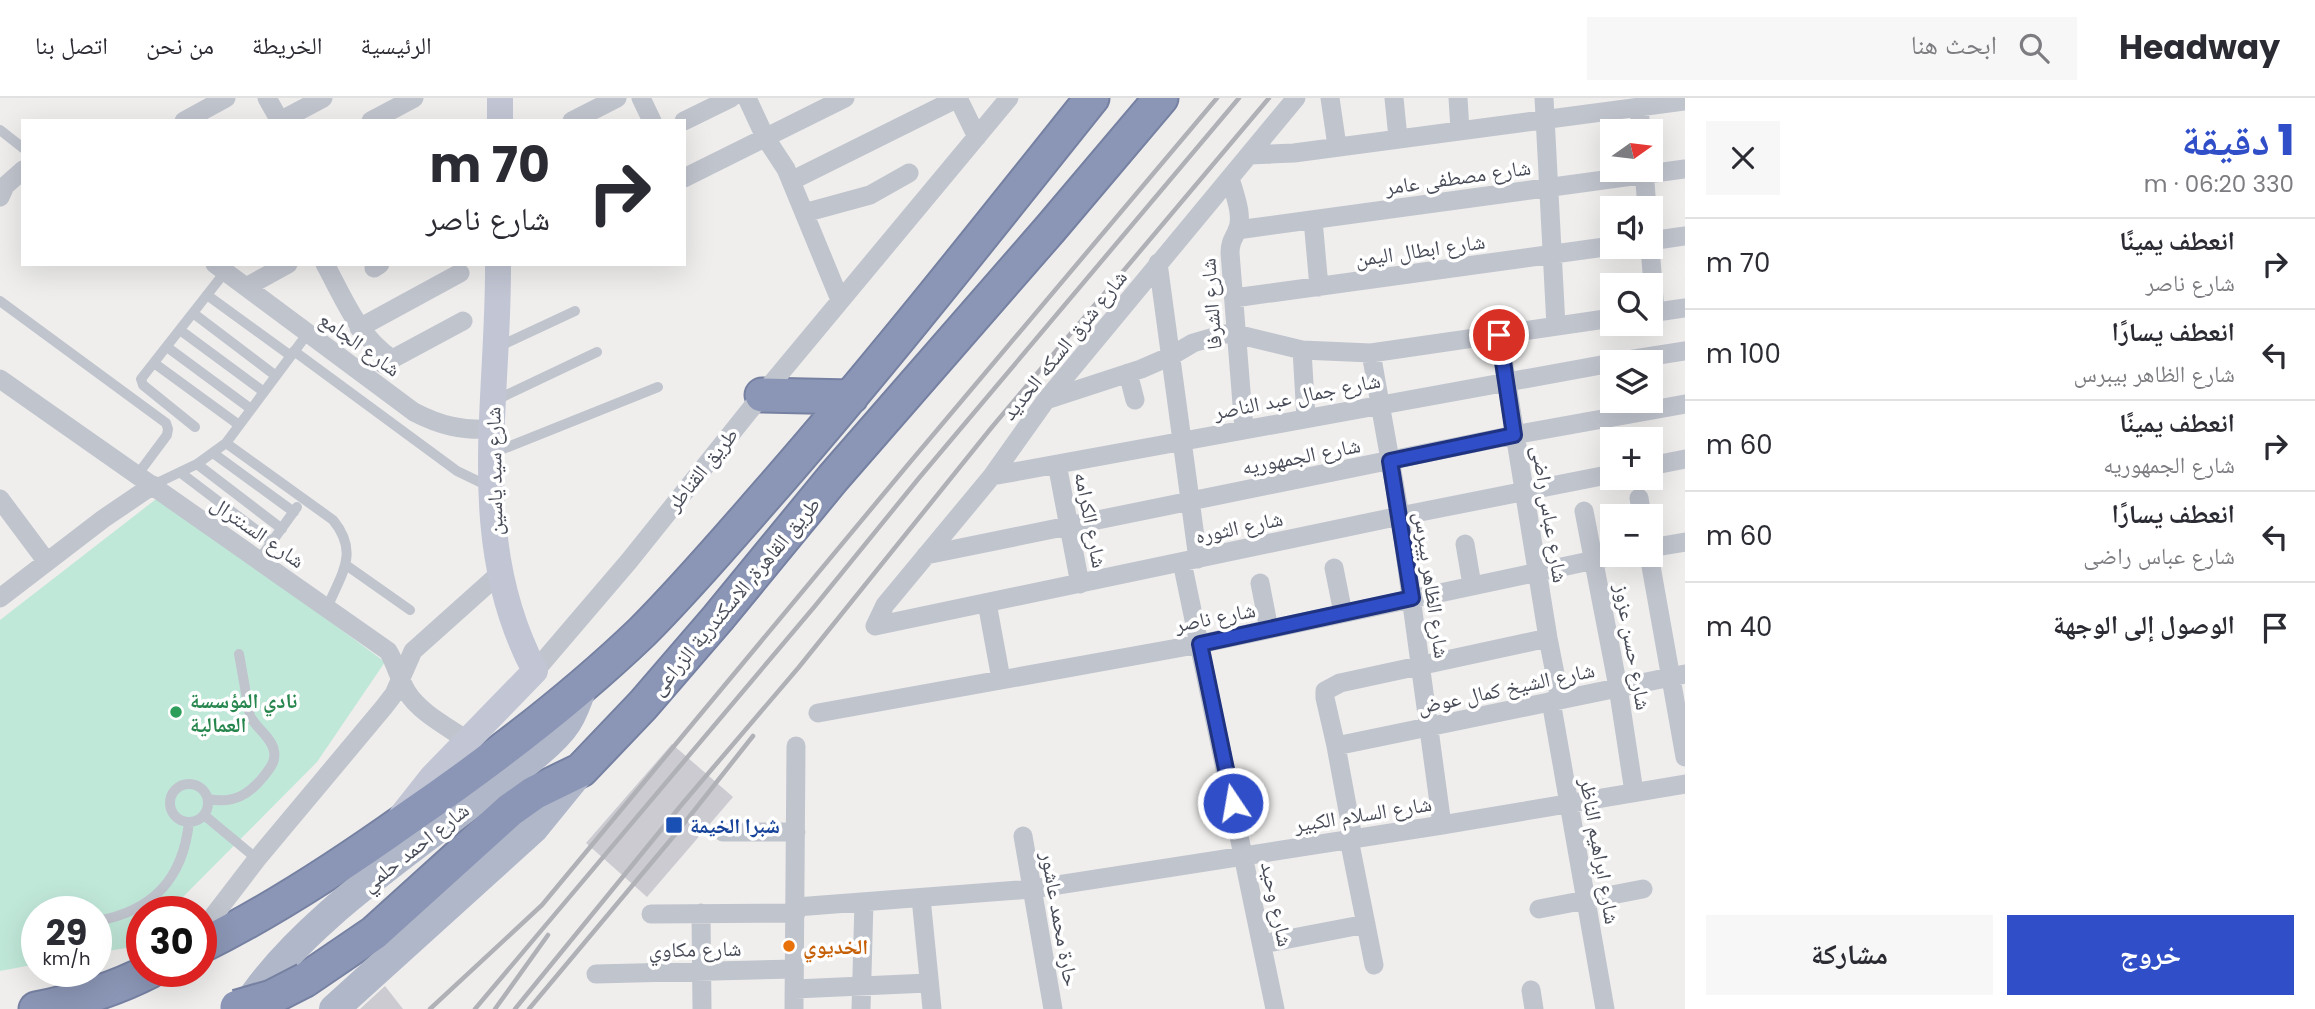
<!DOCTYPE html>
<html lang="ar">
<meta charset="utf-8">
<style>
body{margin:0;font-family:Poppins,"Noto Naskh Arabic",sans-serif;background:#f7f7f7;color:#2b2b33;direction:rtl;height:100vh;display:flex;flex-direction:column;font-size:26px;white-space:nowrap}
*{box-sizing:border-box;margin:0}
p{font-size:23px;color:#7c7c81}
.icon{flex:none;width:38px;height:38px;fill:none;stroke:currentColor;stroke-width:2;stroke-linecap:round;stroke-linejoin:round}
.map{position:relative;flex:1;overflow:hidden;direction:ltr}
.panel{display:flex;flex-direction:column;background:#fff;width:630px}
.panel>*{flex:none}
.banner{position:absolute;left:21px;top:21px;width:665px;height:147px;border-radius:0px;box-shadow:0 7px 28px #0002;direction:rtl;background:#fff;color:#2b2b33;overflow:hidden}
.needle{width:46px;rotate:76deg}
.buttons{position:absolute;left:1600px;top:21px;display:grid;gap:14px}
.buttons a{display:grid;place-items:center;width:63px;height:63px;border-radius:0px;background:#fff;box-shadow:0 7px 28px #0002;font-size:35px}
.speed{position:absolute;left:21px;top:798px;display:flex;gap:14px;font-size:35px;font-weight:700;text-align:center}
.speed>*{display:grid;place-content:center;width:91px;height:91px;border-radius:50%;background:#fff;box-shadow:0 7px 28px #0002;line-height:1}
.speed small{font-size:18px;font-weight:400}
.speed .limit{border:10px solid #d22;background:#fff;color:#111}
.pin{position:absolute;display:grid;place-items:center;width:60px;height:60px;color:#fff;margin:-30px;border:4px solid #fff;border-radius:50%;box-shadow:0 2px 7px #0007}
.me{position:absolute;width:77px;margin:-38px;rotate:348deg;stroke-linejoin:round;filter:drop-shadow(0 0 5px #0008)}
.turn{display:flex;align-items:center;gap:24px;height:147px;padding:0 21px;font-size:32px}
.turn .icon{width:91px;height:91px;stroke-width:2.5}
.turn b{display:block;font-size:49px;line-height:60px}
.round{display:grid;place-items:center;flex:none;width:74px;height:74px;border-radius:0px;background:#f7f7f7}
.headline{display:flex;align-items:center;justify-content:space-between;height:119px;padding:0 21px}
h1{font-size:42px;font-weight:800;line-height:52px;color:#304ec7}
.primary-button{display:flex;gap:14px;margin-top:auto;padding:14px 21px}
.primary-button a{flex:1;height:80px;border-radius:0px;background:#304ec7;color:#fff;font-size:28px;font-weight:800;line-height:80px;text-align:center}
.primary-button a+a{background:#f7f7f7;color:#2b2b33}
ul{padding:0;list-style:none}
li{display:flex;align-items:center;gap:21px;height:91px;padding:0 21px;border-top:2px solid #e1e1e2}
li div{flex:1}
li b{display:block;font-size:26px}
li em{font-style:normal}
header{display:flex;align-items:center;gap:42px;box-sizing:border-box;height:98px;padding:0 35px;background:#fff;border-bottom:2px solid #e1e1e2}
header strong{font-size:33px}
nav{display:flex;gap:38px;margin-inline-start:auto;font-size:24px}
.search{width:490px;height:63px;background:#f7f7f7;display:flex;align-items:center;gap:18px;box-sizing:border-box;padding:0 24px;border-radius:0px;color:#7c7c81;font-size:26px}
main{display:flex;flex:1;min-height:0}
.map>svg:first-child{display:block}
</style>
<header>
<strong>Headway</strong>
<div class="search"><svg class="icon" aria-label="search" viewBox="0 0 24 24"><circle cx="10" cy="10" r="6"/><path d="M15 15l6 6"/></svg>ابحث هنا</div>
<nav><a>الرئيسية</a><a>الخريطة</a><a>من نحن</a><a>اتصل بنا</a></nav>
</header>
<main>
<section class="panel">
<div class="headline"><div><h1>1 دقيقة</h1><p>330 m · 06:20</p></div><a class="round"><svg class="icon" aria-label="close" viewBox="0 0 24 24"><path d="M6 6l12 12M18 6L6 18"/></svg></a></div>
<ul>
<li><svg class="icon" aria-label="right" viewBox="0 0 24 24"><path d="M7 20v-9h11M14 6l5 5-5 5"/></svg><div><b>انعطف يمينًا</b><p>شارع ناصر</p></div><em>70 m</em></li>
<li><svg class="icon" aria-label="left" viewBox="0 0 24 24"><path d="M17 20v-9H6M10 6l-5 5 5 5"/></svg><div><b>انعطف يسارًا</b><p>شارع الظاهر بيبرس</p></div><em>100 m</em></li>
<li><svg class="icon" aria-label="right" viewBox="0 0 24 24"><path d="M7 20v-9h11M14 6l5 5-5 5"/></svg><div><b>انعطف يمينًا</b><p>شارع الجمهوريه</p></div><em>60 m</em></li>
<li><svg class="icon" aria-label="left" viewBox="0 0 24 24"><path d="M17 20v-9H6M10 6l-5 5 5 5"/></svg><div><b>انعطف يسارًا</b><p>شارع عباس راضى</p></div><em>60 m</em></li>
<li><svg class="icon" aria-label="arrive" viewBox="0 0 24 24"><path d="M6 21V4h12l-3 4 3 4H6"/></svg><div><b>الوصول إلى الوجهة</b></div><em>40 m</em></li>
</ul>
<div class="primary-button"><a>خروج</a><a>مشاركة</a></div>
</section>
<div class="map">
<svg width="1685" height="911" viewBox="0 0 1685 911">
<rect width="100%" height="100%" fill="#efeeed"/>
<!-- green -->
<path fill="#c0e8d9" d="M 160,398 L 385,564 L 317,664 L 168,814 L 142,814 L 142,839 L 132,849 L 96,855 L 96,814 L 37,814 L 37,866 L 0,873 L 0,522 Z"/>
<!-- building -->
<path fill="#cccbd1" d="M 672,646 L 733,699 L 647,799 L 586,745 Z
M 385,888 L 403,911 L 360,911 Z"/>
<g fill="none" stroke-linecap="round" stroke-linejoin="round">
<defs>
<path id="highway" d="M 762,297 L 851,299
M 201,848 C 274,812 342,767 408,720 C 491,663 569,604 642,534 C 689,487 732,436 776,386 C 885,261 988,130 1092,0
M 305,882 L 374,835 L 510,712 L 534,695 L 581,672 L 643,607 L 718,520 L 833,380 L 1051,130 L 1161,0
M 36,911 C 77,903 113,892 150,873"/>
</defs>
<!-- highway casing -->
<use href="#highway" stroke="#7681a2" stroke-width="37"/>
<!-- lane -->
<path stroke="#c0c4cd" stroke-width="10" d="M 0,32 L 23,50
M 207,197 L 291,258
M 0,203 L 166,325 L 168,331 L 167,337 L 138,376
M 193,215 L 276,278
M 180,232 L 264,294
M 500,248 L 575,213
M 167,249 L 251,311
M 294,253 L 457,373 L 488,388
M 154,265 L 239,327
M 496,302 L 597,254
M 195,329 L 143,287 L 141,281 L 225,174
M 226,345 L 333,422 C 360,455 341,476 327,510
M 213,355 L 294,414
M 493,355 L 658,289
M 197,366 L 282,431
M 181,375 L 272,444
M 153,387 L 197,366 L 226,345 L 308,235
M 258,463 L 297,409
M 346,467 L 410,512
M170 705a19 19 0 1 1 38 0a19 19 0 1 1-38 0Z
M 208,701 C 233,706 249,697 264,678 C 270,670 276,664 274,653 C 272,640 256,630 250,618 L 239,556
M 204,717 L 257,761
M 97,823 C 153,813 183,781 189,724"/>
<!-- street -->
<path stroke="#c0c4cd" stroke-width="19" d="M 267,0 L 280,23
M 641,0 L 652,23
M 747,0 L 765,39 L 786,71 L 840,202
M 958,0 L 977,39
M 1296,0 L 1046,302 L 992,378 L 885,507 L 875,528 L 1400,418 L 1612,376
M 1330,0 L 1337,48
M 1394,0 L 1398,40
M 1458,0 L 1460,32
M 1544,0 L 1556,228
M 1639,9 L 1641,33
M 184,23 L 226,0
M 280,23 L 323,0
M 371,23 L 414,0
M 572,23 L 617,0
M 684,23 L 731,0
M 1250,57 L 1294,55 L 1685,3
M 1644,72 L 1647,110
M 684,80 L 845,0
M 1230,80 C 1234,95 1244,118 1237,133 C 1233,141 1230,145 1230,155 L 1244,331
M 791,83 L 958,0
M 0,99 L 5,88 L 23,72
M 804,115 L 870,97 L 909,75
M 1313,122 L 1319,189
M 1237,132 L 1685,71
M 1650,143 L 1685,138
M 1650,149 L 1655,214
M 1158,165 L 1198,461
M 215,166 L 414,314 C 439,327 462,333 491,331
M 325,166 C 344,201 358,238 392,261
M 374,170 L 380,166
M 246,189 L 288,166
M 1234,200 L 1612,148
M 1650,215 L 1685,210
M 359,230 L 460,175
M 1499,237 L 1548,540 L 1560,601
M 1302,252 L 1306,320
M 1371,255 L 1400,418 L 1442,727
M 1615,264 L 1685,253
M 383,266 L 463,223
M 1128,275 L 1135,302
M 0,281 L 388,553 C 396,566 399,581 407,594 C 420,615 448,629 468,643
M 1046,302 L 1141,271 L 1171,258 L 1193,245 L 1224,236 L 1236,236 L 1302,252 L 1371,255 L 1612,220
M 1057,366 L 1080,486
M 1650,368 L 1685,361
M 992,378 L 1612,265
M 1639,400 L 1642,418
M 0,401 L 47,464
M 1584,413 L 1618,589 L 1634,694
M 1465,446 L 1472,487
M 1650,450 L 1685,444
M 926,457 L 1514,337 L 1685,306
M 1649,457 L 1685,659
M 1182,464 L 1275,911
M 1334,470 L 1343,515
M 1260,485 L 1269,531
M 0,500 L 103,421 L 153,387
M 987,505 L 1001,581
M 535,573 L 629,463 L 762,297 L 1009,0
M 1551,603 L 1605,911
M 818,615 L 1200,546 L 1618,457
M 1336,648 L 1685,576
M 723,734 L 796,734
M 1023,738 L 1053,911
M 1353,740 L 1336,648 L 1325,600 L 1325,593 L 1340,585 L 1548,540
M 1349,741 L 1374,867
M 921,800 L 932,911
M 796,809 L 1032,791 L 1442,727 L 1685,686
M 1539,811 L 1643,791
M 701,815 L 702,911
M 651,816 L 796,815
M 201,834 L 257,761 L 384,609 L 394,596 L 413,553 L 499,476
M 1262,846 L 1366,826
M 596,876 L 794,871
M 795,891 L 928,885
M 1531,892 L 1534,911
M 794,911 L 796,648
M 861,911 L 864,804"/>
<!-- secondary -->
<path stroke="#c2c6d4" stroke-width="26" d="M 500,23 L 500,0
M 402,717 L 432,679 L 535,573 C 466,443 499,306 498,166"/>
<!-- primary -->
<path stroke="#b0b7c9" stroke-width="30" d="M 245,911 C 294,832 396,763 470,706 C 497,685 550,651 567,624 C 574,613 578,601 582,589
M 334,911 L 533,731 L 581,672"/>
<!-- highway -->
<use href="#highway" stroke="#8b96b6" stroke-width="33"/>
<!-- rail -->
<path stroke="#b0b1b7" stroke-width="4.5" d="M 430,911 L 542,807 L 906,369 L 1217,0
M 475,911 L 815,508 L 919,380 L 1239,0
M 495,911 L 548,837
M 515,911 L 683,705 L 799,569 L 992,329 L 1269,0
M 529,911 L 678,733 L 753,638"/>
<defs>
<path id="highway-bridge" d="M 237,909 L 272,899 L 305,882"/>
</defs>
<!-- highway-bridge casing -->
<use href="#highway-bridge" stroke="#7681a2" stroke-width="37" stroke-linecap="butt"/>
<!-- highway-bridge -->
<use href="#highway-bridge" stroke="#8b96b6" stroke-width="33"/>
</g>
<g fill="none" stroke-linecap="round" stroke-linejoin="round">
<defs>
<path id="route" d="M 1233,705 L 1200,546 L 1412,500 L 1390,363 L 1514,337 L 1499,237"/>
</defs>
<!-- route casing -->
<use href="#route" stroke="#1f3381" stroke-width="18"/>
<!-- route -->
<use href="#route" stroke="#304ec7" stroke-width="12"/>
</g>
<!-- markers -->
<circle fill="#2e9e5b" stroke="#fff" stroke-width="2.5" cx="176" cy="614" r="7"/>
<rect fill="#1a4fb4" stroke="#fff" stroke-width="2.5" x="665" y="718" width="18" height="18" rx="3.5"/>
<circle fill="#e8710a" stroke="#fff" stroke-width="2.5" cx="789" cy="848" r="7"/>
<g text-anchor="middle" dominant-baseline="central" stroke-width="7" stroke-linejoin="round" paint-order="stroke">
<!-- street labels -->
<g font-size="21" fill="#484c58" stroke="#fff">
<text transform="translate(1458 79) rotate(-8)">شارع مصطفى عامر</text>
<text transform="translate(1420 152) rotate(-8)">شارع ابطال اليمن</text>
<text transform="translate(1211 206) rotate(-94)">شارع الشرفا</text>
<text transform="translate(360 246) rotate(36)">شارع الجامع</text>
<text transform="translate(1064 247) rotate(-51)">شارع شرق السكه الحديد</text>
<text transform="translate(1297 298) rotate(-11)">شارع جمال عبد الناصر</text>
<text transform="translate(1301 358) rotate(-11)">شارع الجمهوريه</text>
<text transform="translate(702 371) rotate(-51)">طريق القناطر</text>
<text transform="translate(494 373) rotate(-91)">شارع سيد ياسين</text>
<text transform="translate(1550 416) rotate(81)">شارع عباس راضى</text>
<text transform="translate(1091 422) rotate(79)">شارع الكرامه</text>
<text transform="translate(1239 429) rotate(-12)">شارع الثوره</text>
<text transform="translate(258 434) rotate(35)">شارع السنترال</text>
<text transform="translate(1432 487) rotate(82)">شارع الظاهر بيبرس</text>
<text transform="translate(735 498) rotate(-50)">طريق القاهرة, الاسكندرية الزراعى</text>
<text transform="translate(1215 519) rotate(-11)">شارع ناصر</text>
<text transform="translate(1633 549) rotate(80)">شارع حسن عزوز</text>
<text transform="translate(1506 590) rotate(-12)">شارع الشيخ كمال عوض</text>
<text transform="translate(1363 716) rotate(-9)">شارع السلام الكبير</text>
<text transform="translate(415 749) rotate(-38)">شارع احمد حلمي</text>
<text transform="translate(1600 753) rotate(80)">شارع ابراهيم الناظر</text>
<text transform="translate(1277 806) rotate(78)">شارع وحيد</text>
<text transform="translate(1060 821) rotate(80)">حارة محمد عاشور</text>
<text transform="translate(695 851) rotate(-1)">شارع مكاوي</text>
</g>
<!-- leisure labels -->
<g font-size="21" font-weight="bold" fill="#27864d" stroke="#fff" text-anchor="start">
<text x="190" y="602">نادي المؤسسة<tspan x="190" dy="24">العمالية</tspan></text>
</g>
<!-- transit labels -->
<g font-size="21" font-weight="bold" fill="#164399" stroke="#fff" text-anchor="start">
<text x="690" y="727">شبرا الخيمة</text>
</g>
<!-- food labels -->
<g font-size="21" font-weight="bold" fill="#c56008" stroke="#fff" text-anchor="start">
<text x="803" y="848">الخديوي</text>
</g>
</g>
</svg>
<div class="buttons">
<a><svg class="needle" viewBox="-14 -14 28 28"><path d="M0-13l5 13h-10z" fill="#e53935"/><path d="M0 13l5-13h-10z" fill="#7c7c81"/></svg></a>
<a><svg class="icon" aria-label="sound" viewBox="0 0 24 24"><path d="M4 9h4l5-4v14l-5-4H4zM17 9q2 3 0 6"/></svg></a>
<a><svg class="icon" aria-label="search" viewBox="0 0 24 24"><circle cx="10" cy="10" r="6"/><path d="M15 15l6 6"/></svg></a>
<a><svg class="icon" aria-label="layers" viewBox="0 0 24 24"><path d="M12 4l9 5-9 5-9-5zM3 14l9 5 9-5"/></svg></a>
<a>+</a>
<a>−</a>
</div>
<div class="speed"><div>29<small>km/h</small></div><div class="limit">30</div></div>
<div class="pin" style="left:1499px;top:237px;background:#d93025"><svg class="icon" aria-label="arrive" viewBox="0 0 24 24"><path d="M6 21V4h12l-3 4 3 4H6"/></svg></div>
<svg class="me" style="left:1233px;top:705px" viewBox="-20 -20 40 40"><circle r="17" fill="#304ec7" stroke="#fff" stroke-width="3"/><path d="M0-11L8 9 0 5-8 9z" fill="#fff"/></svg>
<div class="banner">
<div class="turn"><svg class="icon" aria-label="right" viewBox="0 0 24 24"><path d="M7 20v-9h11M14 6l5 5-5 5"/></svg><div><b>70 m</b>شارع ناصر</div></div>
</div>
</div>
</main>
